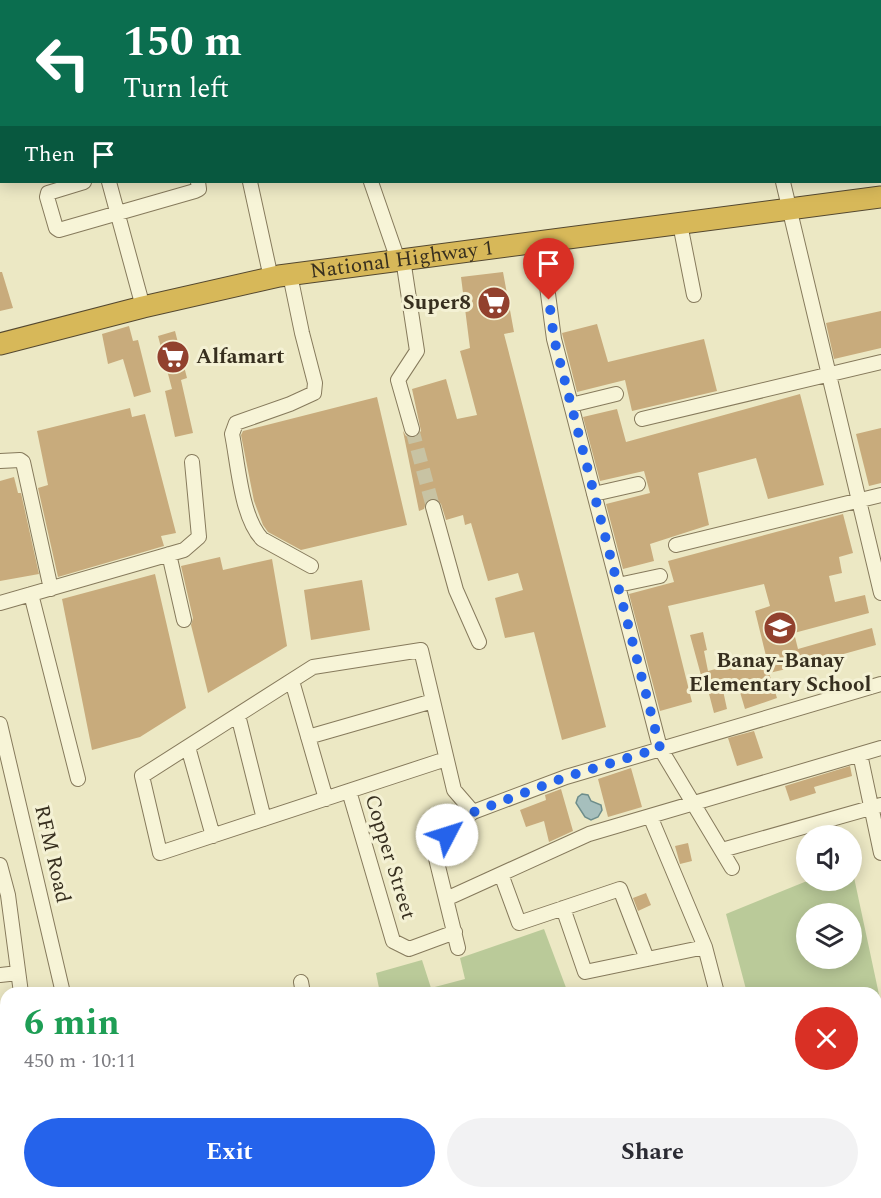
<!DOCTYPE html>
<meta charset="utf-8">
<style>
body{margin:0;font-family:Spectral,serif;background:#f2f2f3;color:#2b2b33;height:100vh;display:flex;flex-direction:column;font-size:22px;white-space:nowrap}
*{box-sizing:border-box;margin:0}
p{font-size:20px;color:#7c7c81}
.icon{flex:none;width:33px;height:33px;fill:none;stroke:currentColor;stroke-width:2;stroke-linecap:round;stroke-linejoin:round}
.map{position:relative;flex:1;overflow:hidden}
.sheet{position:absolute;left:0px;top:987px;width:882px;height:212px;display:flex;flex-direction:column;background:#fff;border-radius:18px 18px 0 0;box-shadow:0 3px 15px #0003}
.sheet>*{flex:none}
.banner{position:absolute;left:0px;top:0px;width:882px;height:183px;box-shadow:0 3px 15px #0003;background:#0b6e4f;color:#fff;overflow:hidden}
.fabs{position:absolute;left:796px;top:825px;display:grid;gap:12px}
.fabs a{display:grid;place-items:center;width:66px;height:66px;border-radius:50%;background:#fff;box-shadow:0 3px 15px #0003;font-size:30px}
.pin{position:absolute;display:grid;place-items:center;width:51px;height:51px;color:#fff;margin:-62px -26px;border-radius:50% 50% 50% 0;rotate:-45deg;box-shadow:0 0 6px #0007}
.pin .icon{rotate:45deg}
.me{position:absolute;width:66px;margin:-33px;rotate:50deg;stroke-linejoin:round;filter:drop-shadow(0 0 4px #0008)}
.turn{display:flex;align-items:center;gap:21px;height:126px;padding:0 24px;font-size:27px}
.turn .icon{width:78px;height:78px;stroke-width:2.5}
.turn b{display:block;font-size:42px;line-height:51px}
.then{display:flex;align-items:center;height:57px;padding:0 24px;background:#0003;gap:12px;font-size:22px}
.round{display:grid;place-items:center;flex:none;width:63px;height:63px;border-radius:32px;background:#f2f2f3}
.headline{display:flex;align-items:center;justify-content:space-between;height:102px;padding:0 24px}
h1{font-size:36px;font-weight:700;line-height:45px;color:#1e9e55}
.action{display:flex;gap:12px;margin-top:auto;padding:12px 24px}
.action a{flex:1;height:69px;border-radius:36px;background:#2563eb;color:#fff;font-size:24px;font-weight:700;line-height:69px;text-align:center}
.action a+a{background:#f2f2f3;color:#2b2b33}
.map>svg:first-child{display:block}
</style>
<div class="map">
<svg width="881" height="1198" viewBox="0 0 881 1198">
<rect width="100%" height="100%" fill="#ece8c4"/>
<!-- green -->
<path fill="#baca99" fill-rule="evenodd" d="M 852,868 L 881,1004 L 881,1198 L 636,1198 L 635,1193 L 876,1192 L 876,993 L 747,993 L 726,914 L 807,881 L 852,880 ZM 807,914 L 852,914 L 852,958 L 807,958 Z
M 544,929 L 568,993 L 380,993 L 376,973 L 422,960 L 431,988 L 465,979 L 460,958 Z
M 467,1193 L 467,1192 L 584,1193 L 570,1198 L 469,1198 Z"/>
<!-- water -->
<path fill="#a6bfbd" stroke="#6d8d8b" stroke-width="1.5" d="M 582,794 L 588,795 L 591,801 L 601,805 L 602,810 L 598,817 L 591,820 L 585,817 L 576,803 L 578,797 Z"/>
<!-- building -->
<path fill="#c8ab7c" d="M 0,272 L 2,272 L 13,308 L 0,311 Z
M 503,272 L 514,332 L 504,334 L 606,727 L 562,740 L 534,632 L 505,638 L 495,598 L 523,590 L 518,573 L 488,581 L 471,523 L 465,525 L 463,515 L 446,520 L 441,504 L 435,498 L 427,500 L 424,509 L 419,511 L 403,431 L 406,436 L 414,438 L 421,431 L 412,389 L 446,379 L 457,419 L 477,415 L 460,351 L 470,348 L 461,277 Z
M 881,311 L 881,348 L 834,359 L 826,323 Z
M 597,324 L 608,362 L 704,339 L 717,391 L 632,411 L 625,380 L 577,392 L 562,333 Z
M 129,326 L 133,341 L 138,340 L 151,392 L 134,397 L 123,359 L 108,364 L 102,334 Z
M 175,331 L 187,378 L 181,380 L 193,433 L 175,437 L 165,391 L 172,389 L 158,336 Z
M 800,394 L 824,485 L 768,499 L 756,458 L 698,473 L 709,525 L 650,544 L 654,561 L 623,569 L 606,504 L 650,493 L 644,471 L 600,481 L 583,417 L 617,409 L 626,442 Z
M 377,397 L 407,525 L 301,550 L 268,532 L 263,525 L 254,501 L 241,435 L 243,431 Z
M 130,408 L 132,417 L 145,414 L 176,533 L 161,536 L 164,546 L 58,577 L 38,488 L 48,485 L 37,431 Z
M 881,428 L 881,483 L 869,486 L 856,434 Z
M 14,477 L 18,493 L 21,493 L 39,574 L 0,581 L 0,481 Z
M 843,514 L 853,553 L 839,557 L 842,573 L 829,576 L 835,602 L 865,595 L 869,613 L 794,633 L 798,649 L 872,628 L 876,645 L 804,665 L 769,673 L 777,698 L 745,709 L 737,682 L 722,686 L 727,709 L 714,713 L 708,690 L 705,690 L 690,635 L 703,632 L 707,650 L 704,651 L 708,671 L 766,656 L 755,611 L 770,606 L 764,584 L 668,606 L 692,702 L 660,711 L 629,594 L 674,582 L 668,561 Z
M 220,557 L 223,570 L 272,559 L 287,646 L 208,693 L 191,625 L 193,618 L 181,566 Z
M 155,574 L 186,708 L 140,737 L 92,750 L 62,599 Z
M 362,580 L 370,630 L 311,640 L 304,590 Z
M 754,731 L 763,758 L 737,766 L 728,738 Z
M 850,766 L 852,776 L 814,787 L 816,793 L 790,801 L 785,786 Z
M 631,768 L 642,807 L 608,817 L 598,779 Z
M 561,789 L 573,831 L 549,842 L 544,821 L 526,827 L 520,810 L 546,800 L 545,795 Z
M 688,843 L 692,861 L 680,864 L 675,846 Z
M 646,893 L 651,905 L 638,911 L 633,898 Z"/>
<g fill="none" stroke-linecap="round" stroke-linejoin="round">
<!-- minor-tunnel -->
<path stroke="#c8c3a3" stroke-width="14" stroke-dasharray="14 7" stroke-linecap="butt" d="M 412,429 L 433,507"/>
<defs>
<path id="minor" d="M 19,0 L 19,2
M 64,0 L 65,2
M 110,0 L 111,2
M 150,0 L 150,2
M 209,0 L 210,2
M 308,0 L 309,2
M 410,0 L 411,2
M 744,0 L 744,2
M 816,2 L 823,0
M 0,8 L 2,7
M 84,182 L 48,193 L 47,197 L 56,228 L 59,230 L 195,191 L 199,189 L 198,182
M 109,182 L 143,307
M 250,182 L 271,278
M 371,182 L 398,260
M 783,182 L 881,593
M 680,224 L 694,295
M 541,241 L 554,339 L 660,748 L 732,868
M 403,259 L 417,351 L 398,380 L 412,429
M 290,275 L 302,333 L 315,383 L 314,393 L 290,404 L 236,423 L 232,434 C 238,463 241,517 262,539 L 311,566
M 571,405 L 616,394
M 642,419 L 881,362
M 0,461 L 20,460 L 23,462 L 51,589
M 594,494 L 638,484
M 433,507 L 456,590 L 479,642
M 676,545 L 881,495
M 169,554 L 184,620
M 618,585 L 660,576
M 31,594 L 78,779
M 0,603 L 184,550 L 199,537 L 192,462
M 292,681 L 326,799
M 238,715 L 264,819
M 0,724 L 63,993
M 308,737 L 433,701
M 188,747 L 213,836
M 860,754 L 881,853
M 446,759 L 160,853 L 142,776 L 313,667 L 421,650 L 454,790 L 473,812
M 349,791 L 393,941 L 409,949 L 455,932
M 650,816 L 705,947 L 717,993
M 722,850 L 881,805
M 0,865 L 8,895 L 21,993
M 501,874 L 519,923 L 620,889 L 647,959
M 446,899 L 589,834 L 881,748
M 563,908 L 585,972 L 705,947
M 458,948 L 433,846 L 473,812 L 566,777 L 881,684
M 0,975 L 18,973
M 301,982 L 303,993
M 0,1030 L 6,1029
M 0,1084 L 6,1083
M 0,1138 L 6,1137
M 0,1189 L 6,1189
M 37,1192 L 38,1198
M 116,1192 L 118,1198
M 351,1192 L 352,1198"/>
<g id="highway">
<path id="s1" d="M 0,344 L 143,307 L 279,276 L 881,197"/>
</g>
</defs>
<!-- minor casing -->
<use href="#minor" stroke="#867a5c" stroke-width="16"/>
<!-- highway casing -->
<use href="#highway" stroke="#544830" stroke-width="23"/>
<!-- minor -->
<use href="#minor" stroke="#f7f4d7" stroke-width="14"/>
<!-- highway -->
<use href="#highway" stroke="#d7b859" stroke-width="21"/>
</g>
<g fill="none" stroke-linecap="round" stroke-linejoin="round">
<!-- route -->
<path stroke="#2563eb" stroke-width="10" stroke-dasharray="0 18" d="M 447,835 L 474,812 L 566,777 L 660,748 L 554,339 L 549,300"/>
</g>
<!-- icons -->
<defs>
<symbol id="supermarket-disc" viewBox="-11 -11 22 22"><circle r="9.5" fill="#92412e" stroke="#f4f1d4"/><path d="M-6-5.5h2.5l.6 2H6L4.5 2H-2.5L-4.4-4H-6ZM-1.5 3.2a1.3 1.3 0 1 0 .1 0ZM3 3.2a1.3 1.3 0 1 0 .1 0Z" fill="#fff"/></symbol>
<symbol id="school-disc" viewBox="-11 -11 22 22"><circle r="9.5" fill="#92412e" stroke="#f4f1d4"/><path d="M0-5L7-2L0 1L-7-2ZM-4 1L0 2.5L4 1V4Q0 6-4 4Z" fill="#fff"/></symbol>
</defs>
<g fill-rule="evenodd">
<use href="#supermarket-disc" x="475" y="284" width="38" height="38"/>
<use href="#supermarket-disc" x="154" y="338" width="38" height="38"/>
<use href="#school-disc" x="761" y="609" width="38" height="38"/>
</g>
<g text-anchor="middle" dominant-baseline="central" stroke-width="6" stroke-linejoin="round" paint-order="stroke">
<!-- street labels -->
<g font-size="21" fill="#372f1f" stroke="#f4f1d4">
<text stroke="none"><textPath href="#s1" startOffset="411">National Highway 1</textPath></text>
<text transform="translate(52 854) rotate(77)">RFM Road</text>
<text transform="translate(390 857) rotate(73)">Copper Street</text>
</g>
<!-- poi labels -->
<g font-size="21" font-weight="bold" fill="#372f1f" stroke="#f4f1d4" text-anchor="end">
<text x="471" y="303">Super8</text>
<text x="196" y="357" text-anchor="start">Alfamart</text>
<text x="780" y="661" text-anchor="middle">Banay-Banay<tspan x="780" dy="24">Elementary School</tspan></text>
</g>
</g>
</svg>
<div class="fabs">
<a><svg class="icon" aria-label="sound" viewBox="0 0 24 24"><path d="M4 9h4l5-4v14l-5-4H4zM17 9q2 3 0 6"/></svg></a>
<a><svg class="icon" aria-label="layers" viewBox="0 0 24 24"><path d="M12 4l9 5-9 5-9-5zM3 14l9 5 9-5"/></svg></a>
</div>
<div class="pin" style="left:549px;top:300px;background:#d93025"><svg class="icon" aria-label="arrive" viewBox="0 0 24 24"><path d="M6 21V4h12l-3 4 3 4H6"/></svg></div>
<svg class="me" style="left:447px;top:835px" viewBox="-20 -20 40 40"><circle r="19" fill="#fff"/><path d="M0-13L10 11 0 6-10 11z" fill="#2563eb"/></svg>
<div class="banner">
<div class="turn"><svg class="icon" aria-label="left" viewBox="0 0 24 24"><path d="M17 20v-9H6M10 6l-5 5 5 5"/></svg><div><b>150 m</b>Turn left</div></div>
<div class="then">Then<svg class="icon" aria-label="arrive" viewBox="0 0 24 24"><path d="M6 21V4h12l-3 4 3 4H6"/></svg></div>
</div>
<section class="sheet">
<div class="headline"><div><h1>6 min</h1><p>450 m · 10:11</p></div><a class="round" style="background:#d93025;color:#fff"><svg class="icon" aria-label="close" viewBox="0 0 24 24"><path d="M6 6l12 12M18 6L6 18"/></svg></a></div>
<div class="action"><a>Exit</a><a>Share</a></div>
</section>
</div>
